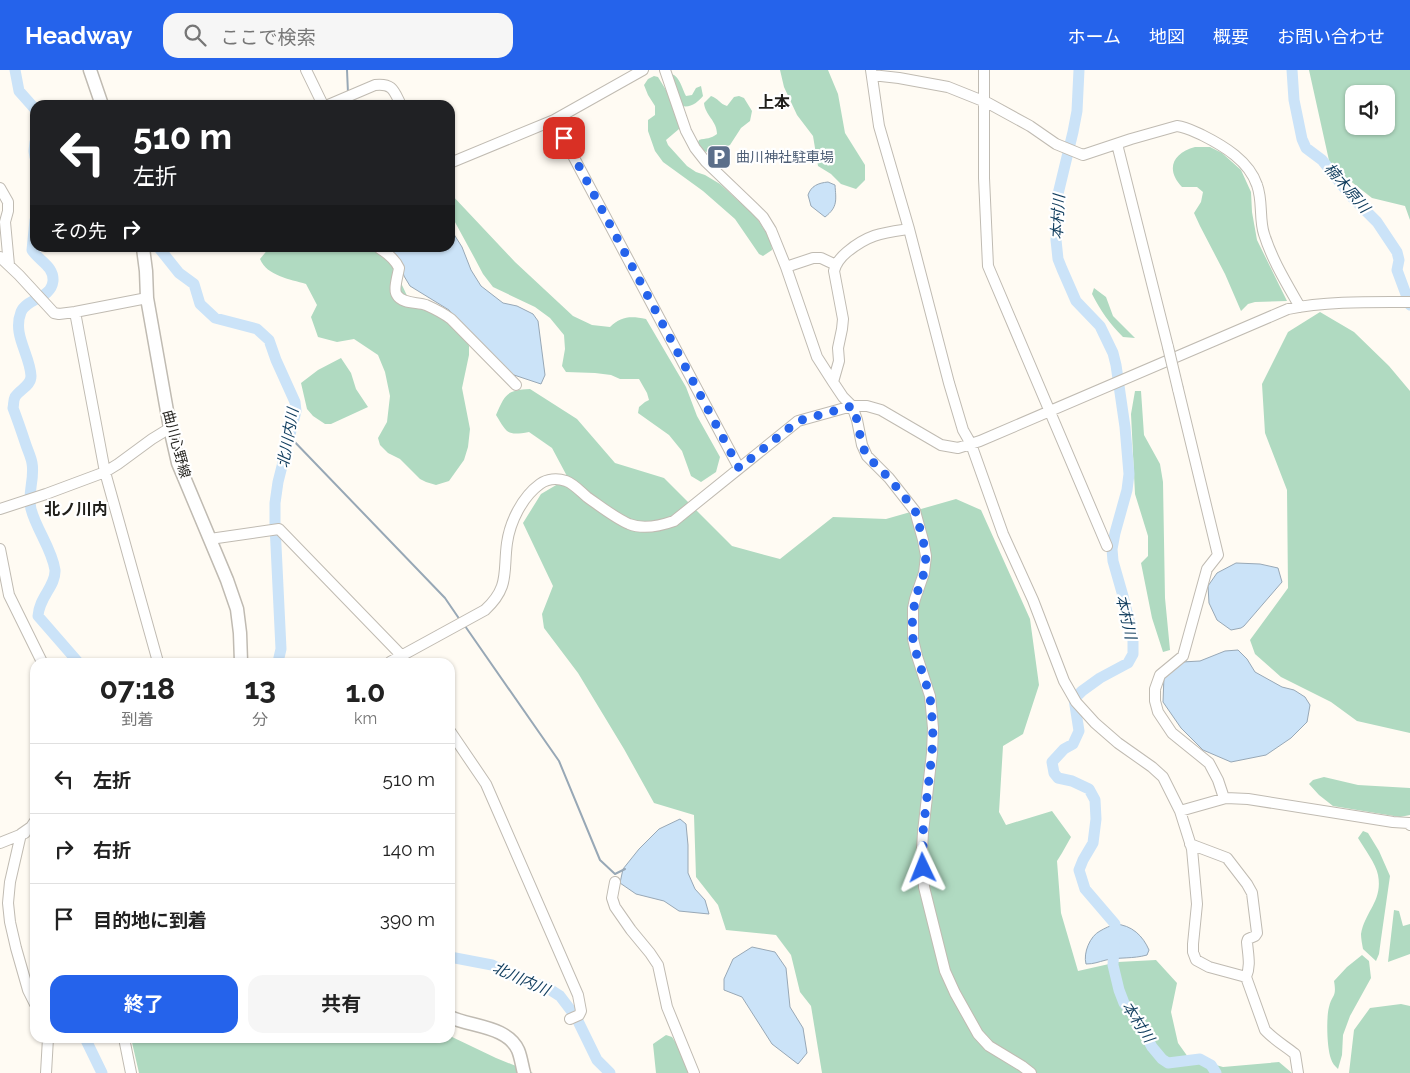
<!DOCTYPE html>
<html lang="ja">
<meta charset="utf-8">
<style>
body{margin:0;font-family:Raleway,"Noto Sans JP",sans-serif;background:#f6f6f6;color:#222;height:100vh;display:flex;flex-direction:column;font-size:19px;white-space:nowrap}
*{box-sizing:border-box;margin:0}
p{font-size:16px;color:#767676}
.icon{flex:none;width:28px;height:28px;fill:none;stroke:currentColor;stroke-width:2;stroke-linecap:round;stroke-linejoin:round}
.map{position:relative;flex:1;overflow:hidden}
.sheet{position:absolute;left:30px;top:588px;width:425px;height:385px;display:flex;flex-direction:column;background:#fff;border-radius:15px;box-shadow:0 1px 4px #0004}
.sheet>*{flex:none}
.top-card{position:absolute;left:30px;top:30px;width:425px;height:152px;border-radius:15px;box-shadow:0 1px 4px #0004;background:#202124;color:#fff;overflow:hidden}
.fabs{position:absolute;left:1345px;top:15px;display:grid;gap:10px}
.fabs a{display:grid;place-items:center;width:50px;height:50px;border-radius:10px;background:#fff;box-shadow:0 1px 4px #0004;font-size:25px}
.pin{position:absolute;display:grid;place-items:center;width:42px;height:42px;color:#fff;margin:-21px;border-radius:10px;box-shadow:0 2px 8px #0006}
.me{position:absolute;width:55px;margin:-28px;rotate:358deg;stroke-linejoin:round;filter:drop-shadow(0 0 4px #0008)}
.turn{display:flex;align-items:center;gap:18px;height:105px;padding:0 20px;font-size:22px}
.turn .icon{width:65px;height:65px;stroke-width:2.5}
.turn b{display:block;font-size:35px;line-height:42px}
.then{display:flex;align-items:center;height:48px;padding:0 20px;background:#0003;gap:10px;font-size:19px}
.eta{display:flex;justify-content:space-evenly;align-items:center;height:85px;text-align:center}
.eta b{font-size:30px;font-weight:700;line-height:35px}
.button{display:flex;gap:10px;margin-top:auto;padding:10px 20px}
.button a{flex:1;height:58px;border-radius:15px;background:#2563eb;color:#fff;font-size:20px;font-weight:700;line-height:58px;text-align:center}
.button a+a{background:#f6f6f6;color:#222}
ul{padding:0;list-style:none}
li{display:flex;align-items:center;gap:15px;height:70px;padding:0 20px;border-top:1px solid #e0e0e0}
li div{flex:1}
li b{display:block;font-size:19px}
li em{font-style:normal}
header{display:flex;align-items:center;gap:30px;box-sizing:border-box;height:70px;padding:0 25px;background:#2563eb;color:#fff}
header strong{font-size:24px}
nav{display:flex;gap:28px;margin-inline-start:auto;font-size:18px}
.search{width:350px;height:45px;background:#f6f6f6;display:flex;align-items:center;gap:12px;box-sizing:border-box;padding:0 18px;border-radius:15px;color:#767676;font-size:19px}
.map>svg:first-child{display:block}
</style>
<header>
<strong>Headway</strong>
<div class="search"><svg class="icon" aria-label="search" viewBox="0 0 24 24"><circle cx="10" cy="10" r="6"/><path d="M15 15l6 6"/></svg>ここで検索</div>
<nav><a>ホーム</a><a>地図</a><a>概要</a><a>お問い合わせ</a></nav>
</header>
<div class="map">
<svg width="1410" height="1003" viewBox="0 0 1410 1003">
<rect width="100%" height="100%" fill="#fffbf3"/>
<!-- green -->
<path fill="#b0dac1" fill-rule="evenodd" d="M 780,0 L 828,0 L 838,24 L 845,63 L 865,95 L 865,110 L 856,119 L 841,114 L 831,104 L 818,96 L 813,66 L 797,45 L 784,17 Z
M 1309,0 L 1410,0 L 1410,150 L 1405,136 L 1372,128 L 1330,95 ZM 1354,24 L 1386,24 L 1386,56 L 1354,56 Z
M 672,4 C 680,7 682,19 686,26 L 692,25 L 696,18 L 701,16 L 703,26 C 698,32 691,38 682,36 L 669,6 Z
M 654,6 L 658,7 L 666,20 L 680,51 L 679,59 L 666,70 L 668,75 L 687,96 L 696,102 L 705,105 L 720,114 L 756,147 L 771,170 L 772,180 L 763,186 L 759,184 L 735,149 L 703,121 L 663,92 L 655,81 L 648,61 L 648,50 L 655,45 L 655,36 L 648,25 L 644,15 L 648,9 Z
M 711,26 C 718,28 720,34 727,36 L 734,27 L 739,26 L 744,28 L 752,41 L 750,51 L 741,58 L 730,75 L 723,78 L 717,78 L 708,82 L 701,81 L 697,75 L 699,70 C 706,68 711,69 717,64 C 717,51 705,45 704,33 Z
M 1195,77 L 1210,77 L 1222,83 L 1241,100 L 1251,122 L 1252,142 L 1257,170 L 1287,231 L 1255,232 L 1248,234 L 1241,241 L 1225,204 L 1200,156 L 1194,143 L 1201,132 L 1203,122 L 1197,117 L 1182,117 C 1165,99 1173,83 1195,77 Z
M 450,123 L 515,192 L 573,246 L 592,255 L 610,257 C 621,246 631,246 646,249 L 686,317 L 697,346 L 720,387 L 716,402 L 701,412 L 691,406 L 682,381 L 669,365 L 638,343 L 639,337 L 645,332 L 649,330 L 647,323 L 639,309 L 620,309 L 611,305 L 595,303 L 566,302 L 562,296 L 565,279 L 564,265 L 550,248 L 535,237 L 493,217 L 483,204 L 474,187 L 450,143 Z
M 269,178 L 377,178 L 394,198 L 409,230 L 446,250 L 466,267 L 469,276 L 469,285 L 462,318 L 470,359 L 468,377 L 464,390 L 449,411 L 436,415 L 426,412 L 420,409 L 400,389 L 388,383 L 380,375 L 378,368 L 387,352 L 390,326 L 385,302 L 378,285 L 354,269 L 337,272 L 318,267 L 311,247 L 317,235 L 306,214 C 290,209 267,206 260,189 Z
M 1094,218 L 1106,227 L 1113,246 L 1135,268 L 1123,267 C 1109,253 1101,241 1092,224 Z
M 1320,242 L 1354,262 L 1389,296 L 1410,321 L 1410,663 L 1357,651 L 1331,632 L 1281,607 L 1255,584 L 1250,570 L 1288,518 L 1287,420 L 1265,363 L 1262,314 L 1288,262 Z
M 341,288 L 351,303 L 356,319 L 368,337 L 331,354 L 325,354 L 313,346 L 307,339 L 301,313 L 318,300 Z
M 530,319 L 577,349 L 615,393 L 664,408 L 732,476 L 780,489 L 833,447 L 886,449 L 956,429 L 981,440 L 1030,549 L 1039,615 L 1023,664 L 1003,676 L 999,742 L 1006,755 L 1052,741 L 1071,767 L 1062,783 L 1057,791 L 1061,843 L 1078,901 L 1118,892 L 1156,890 L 1177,913 L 1171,942 L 1178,973 L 1188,987 L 1223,997 L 1279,992 L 1292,1003 L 822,1003 L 811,936 L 800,922 L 791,885 L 776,865 L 726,860 L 718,835 L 696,807 L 694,745 L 654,733 L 624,679 L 578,603 L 544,558 L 542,544 L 553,516 L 523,453 L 541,424 L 568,408 L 552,378 L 529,362 C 507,366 507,363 496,345 C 505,324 507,320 530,319 Z
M 1135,321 L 1141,321 L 1144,365 L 1160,394 L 1163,412 L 1165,528 L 1170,580 L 1163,582 L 1152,548 L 1141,493 L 1148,486 L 1148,466 L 1135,424 L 1131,344 Z
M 1324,707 L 1358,715 L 1410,718 L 1410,745 L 1400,747 L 1333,736 L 1319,725 L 1309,714 L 1313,710 Z
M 1363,761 L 1368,763 L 1379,781 L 1390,806 L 1381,869 L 1379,884 L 1376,891 L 1363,879 C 1362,874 1361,868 1361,864 C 1365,841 1383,831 1378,805 C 1376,794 1364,778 1358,768 Z
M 1394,840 L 1399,841 L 1403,856 L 1410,854 L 1410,884 L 1388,892 Z
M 1362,885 L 1369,891 L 1371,908 L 1350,946 L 1343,965 L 1342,985 L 1338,999 C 1335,996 1332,993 1331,989 C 1327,979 1326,948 1329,937 C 1332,924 1337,928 1334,911 L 1347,897 Z
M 1401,934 L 1410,936 L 1410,1003 L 1349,1003 L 1354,960 L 1370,938 Z
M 666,965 L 672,967 L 696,1003 L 656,1003 L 653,974 Z
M 450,966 L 496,988 L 533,1003 L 139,1003 L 131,968 L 450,968 Z"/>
<!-- water -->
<path fill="#cbe3f8" stroke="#98a8b6" d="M 828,112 L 835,115 C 836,130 838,137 825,147 L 811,136 L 808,125 C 811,116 818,113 828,112 Z
M 450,158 L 462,177 L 471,200 L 481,216 L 503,233 L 517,236 L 533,244 L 538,251 L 545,305 L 541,314 L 511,304 L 472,268 L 449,240 L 410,216 L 404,206 L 400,192 L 386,178 L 450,178 Z
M 1236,493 L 1260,494 L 1278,498 L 1282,512 L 1244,556 L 1241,558 L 1231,560 L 1217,550 L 1209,533 L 1208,516 L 1217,503 Z
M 1238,580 L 1247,589 L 1255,602 L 1282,617 L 1294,620 L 1305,627 L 1310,635 L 1307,652 L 1291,668 L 1266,685 L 1231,692 L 1203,680 L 1181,658 L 1163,632 L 1164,606 L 1182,592 L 1200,591 L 1225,581 Z
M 680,749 L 686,754 L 688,775 L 688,803 L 695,819 L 705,830 L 709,844 L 679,841 L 664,831 L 636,824 L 620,813 L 623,799 L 639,779 L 659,759 Z
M 1115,854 C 1132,855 1143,866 1149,880 L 1147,885 C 1133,889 1119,887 1106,890 C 1098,892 1094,894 1086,894 C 1083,883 1090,866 1100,861 C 1105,858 1110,856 1115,854 Z
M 752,877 L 775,882 L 786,898 L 790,937 L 803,958 L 807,983 L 798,994 L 772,974 L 742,927 L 724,920 L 724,909 L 733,889 Z"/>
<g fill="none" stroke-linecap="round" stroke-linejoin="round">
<!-- stream -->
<path stroke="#98a8b6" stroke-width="2" d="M 347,0 L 348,23
M 289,366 L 445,528 L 460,550
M 465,556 L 559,691 L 600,790 L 615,804 L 625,799"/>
<!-- river -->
<path stroke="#cbe3f8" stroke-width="11" d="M 15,0 L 19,21 L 35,39
M 1079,0 L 1077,41 L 1073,62 L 1058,124 L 1056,170 L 1058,189 L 1062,199 L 1076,231 L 1100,256 L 1113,283 L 1116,295 L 1125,357 L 1129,404 L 1127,420 L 1115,463 L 1112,479 L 1113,491 L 1123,526 L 1133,566 L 1133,584 L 1128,593 L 1100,608 L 1082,621 L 1074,629 L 1079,661 L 1073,674 L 1064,679 L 1052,692 L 1054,703 L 1058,708 L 1072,711 L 1089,719 L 1095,730 L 1096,749 L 1093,773 L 1083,790 L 1079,800 L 1085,819 L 1115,854 L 1113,895 L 1119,920 L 1124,933 L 1136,948 L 1152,977 L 1162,989 L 1168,993 L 1200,989 L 1211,995 L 1216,1003
M 1292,0 L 1294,30 L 1302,69 L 1306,78 L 1322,90 L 1350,125 L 1377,152 L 1397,182 L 1399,190 L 1397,200 L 1410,235
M 35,72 L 34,81 L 35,87
M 35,150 L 32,180 C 39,191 54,196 53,211 C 51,229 27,228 21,242 C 12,265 30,284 31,306 C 31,316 20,319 15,327 C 13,331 14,334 13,338 C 18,351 22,363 26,375 C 28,381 31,387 32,393 C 35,409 27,423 31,439 C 36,459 52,479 55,500 C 56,516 39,527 38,546 L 78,592
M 159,178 L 179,203 L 194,214 L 200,234 L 215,248 L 257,259 L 269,270 L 276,290 L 295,332 L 296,341 L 278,412 L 275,433 L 275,455 L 281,579 L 278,592
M 450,887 L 492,895 L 517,908 L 546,917 L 560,926 L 576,947 L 597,990 L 610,1003
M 85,968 L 102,1003"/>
<defs>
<path id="minor" d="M 306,0 L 323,35
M 665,0 L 686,61 L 695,78 L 706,92 L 754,138 L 763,147 L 771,160 L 786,197 L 817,287 L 833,312 L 843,327 L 852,336 L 857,350 L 862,375 L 867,386 L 889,408 L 915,441 L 923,470 L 926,486 L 924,503 L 915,529 L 913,538 L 913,569 L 917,586 L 930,626 L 933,658 L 932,683 L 923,762 L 922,780 L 924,817 L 945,901 L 955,923 L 978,964 L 989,976 L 1022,996 L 1031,1003
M 871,0 L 879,56 L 909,159 L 949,313 L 963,360 L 971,374 L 1003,464 L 1033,530 L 1064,611 L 1076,632 L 1095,653 L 1118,673 L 1152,697 L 1163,707 L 1180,741 L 1192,779 L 1197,834 L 1193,874 L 1193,882 L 1196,890 L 1209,897 L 1246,907 L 1265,960 C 1273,969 1285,976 1295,984 L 1298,1003
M 984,0 L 984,108 L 988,196 L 1107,476
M 872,5 L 899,8 L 948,17 L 988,33 L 1030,56 L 1056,74 L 1083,85 L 1131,69 L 1177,56 C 1186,57 1193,61 1202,65 C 1224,76 1249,91 1257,115 C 1263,131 1259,149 1264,164 C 1272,190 1287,214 1300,237
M 328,35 L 375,15 C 393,13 394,21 401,35
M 554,50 L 739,398
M 1117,74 L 1168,277
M 450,93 L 554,50 L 643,0
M 0,118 L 8,132 L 8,141 L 5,152 L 9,195
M 379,178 C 387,183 395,189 399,198 C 398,205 393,220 397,225 C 402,234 418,232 426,235 C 435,239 443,243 451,249 L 516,315
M 0,187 L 19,205 L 54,243 L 59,244 L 75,242 L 147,228
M 786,197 L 813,188 L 821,188 L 836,195
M 75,242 L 105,402 L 158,592
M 833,312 L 839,291 L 838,278 L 842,259 L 843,249 L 834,201 C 836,193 841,187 847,182 C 869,164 882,163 909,159
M 1178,319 L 1218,485 L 1207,499 L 1183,586 L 1160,605 L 1155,619 L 1155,631 L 1158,642 L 1172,663 L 1209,693 L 1218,710 L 1224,728
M 0,439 L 46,424 L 105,402 L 118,394 L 152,369 L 170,358
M 210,469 L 279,459 L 402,586 L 404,592
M 0,479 L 9,525 L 42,592
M 390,592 L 485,540 C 510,517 503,502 507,473 C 510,452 522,427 540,414 C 547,409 557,408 566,411 C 574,414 581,422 587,427 C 600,436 615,448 629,454 C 644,460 660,456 674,451 L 798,351 L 852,336 L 867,336 L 881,340 L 941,375 L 958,378 L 980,371 L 1288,239 C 1326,231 1371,232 1410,232
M 450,661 L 486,714 L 578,925 L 581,941 L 579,945 L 570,949
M 1180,741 L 1226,728 L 1248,729 L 1393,752 L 1409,753 L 1410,755
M 35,751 L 31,757 L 21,764 L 10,812 L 8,833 L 10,852 L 16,878 L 28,920 L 35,934
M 0,773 L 25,763
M 1190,774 L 1227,788 L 1247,814 L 1252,823 L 1257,863 L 1255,866 L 1248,869 L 1247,872 C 1248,885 1251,896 1246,907
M 615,812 L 612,828 L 615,837 L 631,860 L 650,883 L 658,895 L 667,937 L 694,1003
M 124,968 L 131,1003
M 46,1003 L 48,968"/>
<path id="major" d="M 90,0 L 102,35
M 143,178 L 146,201 L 147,228 L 170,358 L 178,393 L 227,510 L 237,539 L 240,563 L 241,592
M 450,947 C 472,957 507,956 518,980 C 521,987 522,996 524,1003"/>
</defs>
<!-- minor casing -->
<use href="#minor" stroke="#c0bbb2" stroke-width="12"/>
<!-- major casing -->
<use href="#major" stroke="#c0bbb2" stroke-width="15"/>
<!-- minor -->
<use href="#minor" stroke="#fff" stroke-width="10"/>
<!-- major -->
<use href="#major" stroke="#fff" stroke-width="12"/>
<defs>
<path id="minor-bridge" d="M 1168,277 L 1178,319"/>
</defs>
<!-- minor-bridge casing -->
<use href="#minor-bridge" stroke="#c0bbb2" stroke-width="12" stroke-linecap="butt"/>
<!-- minor-bridge -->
<use href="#minor-bridge" stroke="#fff" stroke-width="10"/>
</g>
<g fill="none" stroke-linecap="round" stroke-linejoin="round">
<!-- route -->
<path stroke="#2563eb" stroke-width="9" stroke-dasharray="0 16.2" d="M 564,68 L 739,398 L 798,351 L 852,336 L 857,350 L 862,375 L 867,386 L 889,408 L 915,440 L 923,470 L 926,486 L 924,503 L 915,529 L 912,556 L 913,569 L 917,586 L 930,626 L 933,658 L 932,683 L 923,762 L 923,798"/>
</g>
<!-- icons -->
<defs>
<symbol id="parking-square" viewBox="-11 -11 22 22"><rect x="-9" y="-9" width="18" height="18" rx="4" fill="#5c6f8a" stroke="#fff"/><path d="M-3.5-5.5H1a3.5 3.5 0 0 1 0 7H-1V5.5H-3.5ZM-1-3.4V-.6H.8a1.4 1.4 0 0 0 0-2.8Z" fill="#fff"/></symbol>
</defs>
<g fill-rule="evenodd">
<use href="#parking-square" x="705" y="73" width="28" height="28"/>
</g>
<g text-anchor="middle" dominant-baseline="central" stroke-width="4.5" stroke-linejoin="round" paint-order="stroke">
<!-- service labels -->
<g font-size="14" fill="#4e5e75" stroke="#fff" text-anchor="start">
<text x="736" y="87">曲川神社駐車場</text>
</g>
<!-- street labels -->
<g font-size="14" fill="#201f1b" stroke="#fff">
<text transform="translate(177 374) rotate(75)">曲川心野線</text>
</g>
<!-- water labels -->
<g font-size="15" font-style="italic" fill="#0f3c5d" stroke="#fff">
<text transform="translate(1347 118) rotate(49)">楠木原川</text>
<text transform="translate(1058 147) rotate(-87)">本村川</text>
<text transform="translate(288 368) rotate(-80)">北川内川</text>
<text transform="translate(1126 547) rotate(77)">本村川</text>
<text transform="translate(521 909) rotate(24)">北川内川</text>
<text transform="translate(1138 952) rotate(57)">本村川</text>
</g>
<!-- quarter labels -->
<g font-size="16" font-weight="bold" fill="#201f1b" stroke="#fff">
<text x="774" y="32">上本</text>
<text x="76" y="439">北ノ川内</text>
</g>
</g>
</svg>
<div class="fabs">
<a><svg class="icon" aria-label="sound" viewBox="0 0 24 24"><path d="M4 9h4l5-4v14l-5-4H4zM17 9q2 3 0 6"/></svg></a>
</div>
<div class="pin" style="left:564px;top:68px;background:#d93025"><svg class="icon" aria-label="arrive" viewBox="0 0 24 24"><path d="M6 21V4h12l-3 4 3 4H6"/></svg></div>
<svg class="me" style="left:923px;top:798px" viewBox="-20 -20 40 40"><path d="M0-17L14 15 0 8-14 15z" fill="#2563eb" stroke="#fff" stroke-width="4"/></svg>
<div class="top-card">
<div class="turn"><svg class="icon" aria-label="left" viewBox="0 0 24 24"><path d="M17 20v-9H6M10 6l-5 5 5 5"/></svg><div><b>510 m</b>左折</div></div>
<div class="then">その先<svg class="icon" aria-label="right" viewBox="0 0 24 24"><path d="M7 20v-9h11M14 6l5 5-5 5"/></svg></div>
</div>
<section class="sheet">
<div class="eta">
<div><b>07:18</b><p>到着</p></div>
<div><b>13</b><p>分</p></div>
<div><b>1.0</b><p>km</p></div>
</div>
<ul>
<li><svg class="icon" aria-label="left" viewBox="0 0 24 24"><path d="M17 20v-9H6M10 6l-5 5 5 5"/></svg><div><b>左折</b></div><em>510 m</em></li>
<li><svg class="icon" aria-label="right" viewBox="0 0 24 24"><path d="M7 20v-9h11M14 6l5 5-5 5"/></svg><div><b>右折</b></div><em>140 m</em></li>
<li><svg class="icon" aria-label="arrive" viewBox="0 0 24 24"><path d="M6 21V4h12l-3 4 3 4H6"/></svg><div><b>目的地に到着</b></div><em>390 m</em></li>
</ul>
<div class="button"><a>終了</a><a>共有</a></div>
</section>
</div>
